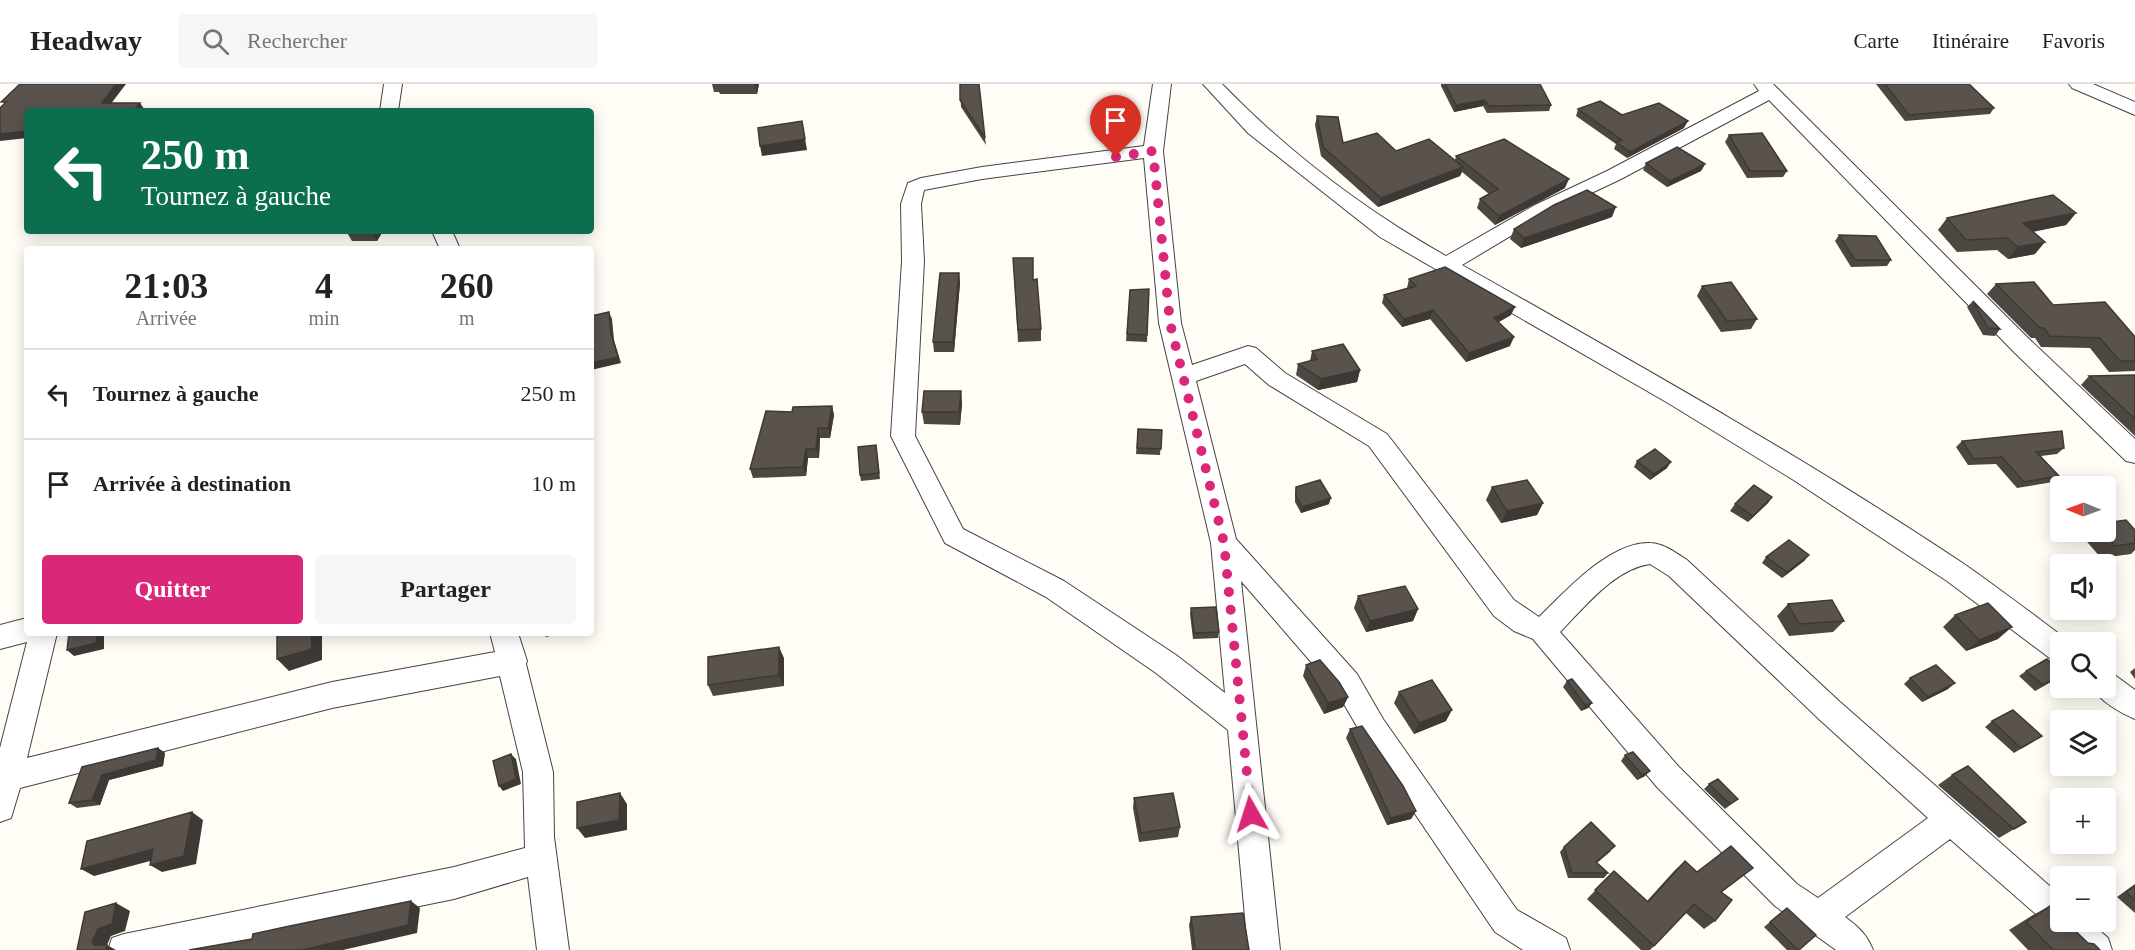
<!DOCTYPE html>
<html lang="fr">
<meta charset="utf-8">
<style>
body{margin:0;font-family:"Times New Roman",serif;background:#f6f6f6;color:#222;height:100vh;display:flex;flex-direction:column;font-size:22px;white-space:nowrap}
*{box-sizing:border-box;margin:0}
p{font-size:20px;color:#767676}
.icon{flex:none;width:33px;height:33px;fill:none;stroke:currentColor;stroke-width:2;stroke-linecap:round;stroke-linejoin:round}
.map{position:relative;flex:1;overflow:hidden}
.drawer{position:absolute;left:24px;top:162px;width:570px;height:390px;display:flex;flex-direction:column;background:#fff;border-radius:6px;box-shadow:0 3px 15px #0003}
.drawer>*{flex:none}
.hud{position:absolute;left:24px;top:24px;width:570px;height:126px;border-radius:6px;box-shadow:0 3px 15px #0003;background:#0b6e4f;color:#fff;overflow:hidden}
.needle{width:39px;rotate:271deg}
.fabs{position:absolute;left:2050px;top:392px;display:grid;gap:12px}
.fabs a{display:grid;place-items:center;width:66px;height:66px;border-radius:6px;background:#fff;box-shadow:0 3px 15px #0003;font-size:30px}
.pin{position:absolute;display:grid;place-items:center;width:51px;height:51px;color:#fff;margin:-62px -26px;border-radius:50% 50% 50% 0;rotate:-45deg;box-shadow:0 0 6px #0007}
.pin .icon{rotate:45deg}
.me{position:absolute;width:66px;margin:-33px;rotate:354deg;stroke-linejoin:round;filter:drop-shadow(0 0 4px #0008)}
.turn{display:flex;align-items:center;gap:21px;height:126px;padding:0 18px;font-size:27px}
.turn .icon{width:78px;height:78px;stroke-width:2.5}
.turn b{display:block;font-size:42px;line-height:51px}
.eta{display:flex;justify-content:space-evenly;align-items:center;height:102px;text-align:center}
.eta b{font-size:36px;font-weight:600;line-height:42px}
.action{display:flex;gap:12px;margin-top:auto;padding:12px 18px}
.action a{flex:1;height:69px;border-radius:6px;background:#db2777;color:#fff;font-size:24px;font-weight:600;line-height:69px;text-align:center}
.action a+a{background:#f6f6f6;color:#222}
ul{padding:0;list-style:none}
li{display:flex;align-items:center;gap:18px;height:90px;padding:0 18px;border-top:2px solid #e0e0e0}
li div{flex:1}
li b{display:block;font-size:22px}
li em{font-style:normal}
header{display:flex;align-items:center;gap:36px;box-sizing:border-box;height:84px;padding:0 30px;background:#fff;border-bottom:2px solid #e0e0e0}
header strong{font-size:28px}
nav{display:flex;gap:33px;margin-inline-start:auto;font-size:21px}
.search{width:420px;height:54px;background:#f6f6f6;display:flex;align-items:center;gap:15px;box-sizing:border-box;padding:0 21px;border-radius:6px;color:#767676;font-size:22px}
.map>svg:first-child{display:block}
</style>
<header>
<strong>Headway</strong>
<div class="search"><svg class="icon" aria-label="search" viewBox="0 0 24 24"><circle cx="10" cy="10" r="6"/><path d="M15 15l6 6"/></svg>Rechercher</div>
<nav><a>Carte</a><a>Itinéraire</a><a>Favoris</a></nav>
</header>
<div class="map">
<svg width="2135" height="866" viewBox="0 0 2135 866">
<rect width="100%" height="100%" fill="#fffdf5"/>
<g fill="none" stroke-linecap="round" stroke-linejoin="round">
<defs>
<path id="minor" d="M 384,0 L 402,0 L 398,27 L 380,27 Z
M 1153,0 L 1171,0 L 1163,67 L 1181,239 L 1192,281 L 1248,262 L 1256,264 L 1285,289 L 1387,350 L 1514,516 L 1539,533 C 1566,507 1609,458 1650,459 C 1663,459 1676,469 1687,476 L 1840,618 L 2061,812 L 2061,837 L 2089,837 L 2108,854 L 2112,866 L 2072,866 L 2054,846 L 1950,755 L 1845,833 C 1859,843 1867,851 1873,866 L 1836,866 L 1775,822 L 1657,703 L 1533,555 L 1514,547 L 1494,532 L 1369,362 L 1269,301 L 1245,280 L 1196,297 L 1236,455 L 1357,590 L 1383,635 L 1517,826 L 1566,854 L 1570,866 L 1523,866 L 1495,848 L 1363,653 L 1337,608 L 1241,497 L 1280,866 L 1248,866 L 1228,646 L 1156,589 L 1046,513 L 945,459 L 891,352 L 902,177 L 901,120 L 908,99 L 921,94 L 982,83 L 1144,62 ZM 1144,74 L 1159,239 L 1211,459 L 1225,609 L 1176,571 L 1064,497 L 963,445 L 915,352 L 924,177 L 921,120 L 924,106 L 982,95 ZM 1650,480 L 1669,492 L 1820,636 L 1928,734 L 1818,814 L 1797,800 L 1679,683 L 1560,548 C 1585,523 1614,485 1650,480 Z
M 1203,0 L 1222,0 C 1287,67 1364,126 1446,172 L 1535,121 L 1607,87 L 1759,7 L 1754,0 L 1773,0 L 2029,255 L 2135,355 L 2135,379 L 2126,377 L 2013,267 L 1769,16 L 1621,95 L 1549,129 L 1462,181 C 1632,277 1802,372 1964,480 C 2000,505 2035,532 2070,558 L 2061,558 L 2061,579 L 2051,575 L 1947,497 L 1792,395 L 1668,319 L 1380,153 L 1248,49 Z
M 2069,0 L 2093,0 L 2135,18 L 2135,31 L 2072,4 Z
M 432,147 L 452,147 L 460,165 L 440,165 Z
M 27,534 L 27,549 L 57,549 L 27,674 L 332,598 L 495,568 L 490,549 L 518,549 L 527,577 L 526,580 L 553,688 L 554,753 L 569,866 L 537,866 L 528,793 L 454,815 L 204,866 L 108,866 L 112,854 L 124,850 L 454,783 L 525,764 L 523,688 L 500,592 L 332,624 L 20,704 L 11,734 L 0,738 L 0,664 L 27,558 L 0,565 L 0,541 Z
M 2106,589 L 2116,592 L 2135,606 L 2135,635 C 2121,629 2099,617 2093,603 L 2106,603 Z"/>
</defs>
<!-- minor casing -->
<use href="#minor" stroke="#444" stroke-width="2"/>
<!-- minor -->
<use href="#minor" fill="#fff" fill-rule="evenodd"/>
</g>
<!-- wall -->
<path fill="#4d4742" d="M 712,0 L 759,0 L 757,10 L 720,10 L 719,8 L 714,8 Z
M 960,0 L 985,54 L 986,61 L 961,23 Z
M 1441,0 L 1540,0 L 1551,21 L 1549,27 L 1487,29 L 1483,22 L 1454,28 L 1441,2 Z
M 1876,0 L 1969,0 L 1994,24 L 1990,30 L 1905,37 Z
M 1578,25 L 1622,31 L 1684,44 L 1627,74 L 1614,65 L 1616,60 L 1576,32 Z
M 1317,32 L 1343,59 L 1455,76 L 1456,72 L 1565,104 L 1495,141 L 1477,124 L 1480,115 L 1489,110 L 1462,88 L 1460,92 L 1378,123 L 1321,72 L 1315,41 Z
M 1729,51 L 1787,87 L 1783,93 L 1747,94 L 1725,58 Z
M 1646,79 L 1705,80 L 1701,87 L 1667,103 L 1643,86 Z
M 2076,129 L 2066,141 L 2033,148 L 2035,170 L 2008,175 L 1997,166 L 1957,168 L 1938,146 L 1947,134 Z
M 1612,133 L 1521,164 L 1510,155 L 1514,145 Z
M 346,147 L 383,147 L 377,157 L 352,157 Z
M 1839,151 L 1891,176 L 1887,182 L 1851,183 L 1835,157 Z
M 1013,174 L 1033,196 L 1041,245 L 1041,257 L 1018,258 Z
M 959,189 L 960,199 L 954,268 L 934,268 L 933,258 Z
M 1409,195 L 1511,231 L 1499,238 L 1510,262 L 1466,278 L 1430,235 L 1402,243 L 1382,219 L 1384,211 L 1407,204 Z
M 1996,200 L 2135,253 L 2135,287 L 2109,288 L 2090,264 L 2041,263 L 2035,254 L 2031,254 L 1987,210 Z
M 1702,202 L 1757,235 L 1751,245 L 1721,248 L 1697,212 Z
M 1149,205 L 1147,258 L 1126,257 L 1130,206 Z
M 1973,217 L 2000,245 L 1995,252 L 1983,251 L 1967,223 Z
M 1312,267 L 1360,286 L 1357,298 L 1318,306 L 1296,291 L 1298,280 L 1310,277 Z
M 2135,291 L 2135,352 L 2081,301 L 2089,292 Z
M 961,307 L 962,320 L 960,341 L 924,340 L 922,328 Z
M 832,322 L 834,331 L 830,354 L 820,354 L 819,374 L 808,374 L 806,392 L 753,394 L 750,385 L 792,328 Z
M 1138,345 L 1162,346 L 1160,371 L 1136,370 Z
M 1962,357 L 2064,364 L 2057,370 L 2041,372 L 2059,392 L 2053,398 L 2017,404 L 1996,380 L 1968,381 L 1956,363 Z
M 877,367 L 880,395 L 861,397 L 860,391 Z
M 1637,377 L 1667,384 L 1650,396 L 1634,383 Z
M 1296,403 L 1329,420 L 1301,429 L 1295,418 L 1295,409 Z
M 1492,403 L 1543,419 L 1537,431 L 1501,439 L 1486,416 Z
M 1772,413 L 1768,419 L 1748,438 L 1730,427 L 1735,420 Z
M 2135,446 L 2135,466 L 2131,470 L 2101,474 L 2082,452 L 2088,447 Z
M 1809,471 L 1804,477 L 1782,494 L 1762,479 L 1766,473 Z
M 1358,512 L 1418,525 L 1413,537 L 1366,548 L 1354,524 Z
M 1788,520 L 1844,537 L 1833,548 L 1789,552 L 1777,532 Z
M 1191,524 L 1219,548 L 1218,554 L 1193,555 L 1190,530 Z
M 1955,531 L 1998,555 L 1966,567 L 1943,543 Z
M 784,574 L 784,602 L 713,612 L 708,601 Z
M 1306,581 L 1348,613 L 1343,623 L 1324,630 L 1303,592 Z
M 2135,584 L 2135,595 L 2130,588 Z
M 2026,587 L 2061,587 L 2061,591 L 2035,607 L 2019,592 Z
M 1910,594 L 1948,605 L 1922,618 L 1904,600 Z
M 1567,597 L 1592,619 L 1588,624 L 1581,627 L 1563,603 Z
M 1399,608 L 1446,637 L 1414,650 L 1394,619 Z
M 1992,637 L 2034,657 L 2014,669 L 1985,643 Z
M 1350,645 L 1416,727 L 1411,735 L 1387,741 L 1346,654 Z
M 158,664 L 165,669 L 163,682 L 109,696 L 100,721 L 77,724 L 69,719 Z
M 1625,671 L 1645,692 L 1637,696 L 1621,677 Z
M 1952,691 L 2026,738 L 1999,754 L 1938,701 Z
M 1709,700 L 1738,715 L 1725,725 L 1704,705 Z
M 1134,714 L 1180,743 L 1178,753 L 1139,758 L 1133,724 Z
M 1564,763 L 1611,767 L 1597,779 L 1608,789 L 1604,794 L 1568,794 L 1560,768 Z
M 1685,777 L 1697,788 L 1753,784 L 1722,808 L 1715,837 L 1704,845 L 1686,829 L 1654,862 L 1650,866 L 1641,866 L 1587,815 L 1614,787 L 1647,817 L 1675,786 Z
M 2135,800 L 2135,829 L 2117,813 Z
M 2050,822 L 2088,859 L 2100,866 L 2028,866 L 2009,846 L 2033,831 Z
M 1787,824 L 1799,866 L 1787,866 L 1764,843 Z
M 1191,833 L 1249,866 L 1192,866 L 1189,841 Z"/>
<!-- shaded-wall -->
<path fill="#3f3936" d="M 116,0 L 126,0 L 107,25 L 102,19 Z
M 754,0 L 759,0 L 757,10 Z
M 1485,16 L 1483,22 L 1454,28 L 1456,21 Z
M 140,19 L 145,26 L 144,27 L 133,27 Z
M 802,37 L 807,66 L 762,72 L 760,62 Z
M 1688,37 L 1684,44 L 1627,74 L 1630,68 Z
M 27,47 L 27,54 L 0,57 L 0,50 Z
M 1705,80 L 1701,87 L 1667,103 L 1670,97 Z
M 1463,83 L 1460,92 L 1378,123 L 1381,114 Z
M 1569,95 L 1565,104 L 1495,141 L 1499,132 Z
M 1616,123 L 1612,133 L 1521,164 L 1524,154 Z
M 2076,129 L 2066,141 L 2013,151 L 2023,139 Z
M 371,147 L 383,147 L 377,157 Z
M 2045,158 L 2035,170 L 2008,175 L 2018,163 Z
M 959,189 L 960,199 L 954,268 L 953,258 Z
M 1515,223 L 1511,231 L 1491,242 L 1494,234 Z
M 1433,226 L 1430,235 L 1402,243 L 1404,235 Z
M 609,228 L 612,235 L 614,256 L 621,279 L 591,286 L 591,279 Z
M 1514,253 L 1510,262 L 1466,278 L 1469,269 Z
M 1360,286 L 1357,298 L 1318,306 L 1321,295 Z
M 961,307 L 962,320 L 960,341 L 959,328 Z
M 832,322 L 834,331 L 830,354 L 828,344 Z
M 818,344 L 820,354 L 819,374 L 816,365 Z
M 806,365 L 808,374 L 806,392 L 803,383 Z
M 1671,378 L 1667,384 L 1650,396 L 1654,390 Z
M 1772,413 L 1768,419 L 1748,438 L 1753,432 Z
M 1331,414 L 1329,420 L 1301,429 L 1302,423 Z
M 1543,419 L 1537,431 L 1501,439 L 1507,427 Z
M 1809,471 L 1804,477 L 1782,494 L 1787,488 Z
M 1418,525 L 1413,537 L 1366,548 L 1370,537 Z
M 2012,543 L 1998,555 L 1966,567 L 1979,556 Z
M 97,549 L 104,549 L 104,565 L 74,572 L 67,566 Z
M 311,549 L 322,549 L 322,576 L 289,587 L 277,575 Z
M 543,549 L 561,549 L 546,553 Z
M 779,563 L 784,574 L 784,602 L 779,591 Z
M 2061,591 L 2056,595 L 2035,607 L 2043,601 Z
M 1955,599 L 1948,605 L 1922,618 L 1928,613 Z
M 1348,613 L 1343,623 L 1324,630 L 1328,619 Z
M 1592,619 L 1588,624 L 1581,627 L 1585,621 Z
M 1452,626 L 1446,637 L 1414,650 L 1419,639 Z
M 158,664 L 165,669 L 163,682 L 109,696 L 100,721 L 92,716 L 102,691 Z
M 511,670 L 516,675 L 521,700 L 503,707 L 499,702 Z
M 1650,687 L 1645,692 L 1637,696 L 1642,691 Z
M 620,709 L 627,720 L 627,746 L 585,754 L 577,744 Z
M 1416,727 L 1411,735 L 1387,741 L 1391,734 Z
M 192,728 L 203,736 L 196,780 L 162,788 L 150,781 Z
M 153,765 L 165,773 L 94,792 L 81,785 Z
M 411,817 L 420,824 L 417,849 L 343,866 L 302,866 Z
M 116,819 L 130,827 L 125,847 L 111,852 L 107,861 L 116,866 L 103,866 L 94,861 L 92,858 L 98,845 Z"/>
<!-- building -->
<path fill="#5a524d" stroke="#3f3936" stroke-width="1.5" d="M 20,0 L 116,0 L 102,19 L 140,19 L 133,27 L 27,27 L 27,47 L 0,50 L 0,24 L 6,18 L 1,18 Z
M 960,0 L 979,0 L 985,54 L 960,16 Z
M 1445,0 L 1540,0 L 1551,21 L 1489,22 L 1485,16 L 1456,21 Z
M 1885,0 L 1969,0 L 1994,24 L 1909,31 Z
M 1600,17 L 1622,31 L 1659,19 L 1688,37 L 1630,68 L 1616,58 L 1622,56 L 1578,25 Z
M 1317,32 L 1338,33 L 1343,59 L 1377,49 L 1396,67 L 1429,55 L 1463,83 L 1381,114 L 1323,63 Z
M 802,37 L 805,55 L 760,62 L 758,44 Z
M 1762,49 L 1787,87 L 1750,87 L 1729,51 Z
M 1504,55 L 1569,95 L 1499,132 L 1480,115 L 1498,105 L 1456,72 Z
M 1677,63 L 1705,80 L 1670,97 L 1646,79 Z
M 1587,106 L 1616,123 L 1524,154 L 1514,145 L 1554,121 Z
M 2053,111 L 2076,129 L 2023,139 L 2045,158 L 2018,163 L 2007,154 L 1966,156 L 1947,134 Z
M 1839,151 L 1876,152 L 1891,176 L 1855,176 Z
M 1013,174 L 1033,174 L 1033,196 L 1037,195 L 1041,245 L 1018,246 Z
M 1445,183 L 1515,223 L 1494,234 L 1514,253 L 1469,269 L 1433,226 L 1404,235 L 1384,211 L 1416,202 L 1409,195 Z
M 940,189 L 959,189 L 953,258 L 933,258 Z
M 1731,198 L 1757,235 L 1727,237 L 1702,202 Z
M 2034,198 L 2053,221 L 2105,218 L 2135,253 L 2135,277 L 2120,277 L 2100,254 L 2050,252 L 2044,244 L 2040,244 L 1996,200 Z
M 1149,205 L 1147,251 L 1127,250 L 1130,206 Z
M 1973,217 L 2000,245 L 1988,244 Z
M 609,228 L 611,250 L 618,273 L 591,279 L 591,232 Z
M 1343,260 L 1360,286 L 1321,295 L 1298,280 L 1317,275 L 1312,267 Z
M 2135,291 L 2135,335 L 2089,292 Z
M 924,307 L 961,307 L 959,328 L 922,328 Z
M 832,322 L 828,344 L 818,344 L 816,365 L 806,365 L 803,383 L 750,385 L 766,327 L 792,328 L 793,323 Z
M 1138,345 L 1162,346 L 1161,365 L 1137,364 Z
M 2062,347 L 2064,364 L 2036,368 L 2059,392 L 2024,398 L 2002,373 L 1974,375 L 1962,357 Z
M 876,361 L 879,389 L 860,391 L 858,363 Z
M 1655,365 L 1671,378 L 1654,390 L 1637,377 Z
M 1320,396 L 1331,414 L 1302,423 L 1296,412 L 1296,403 Z
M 1527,396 L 1543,419 L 1507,427 L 1492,403 Z
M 1754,401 L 1772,413 L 1753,432 L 1735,420 Z
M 2126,436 L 2135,446 L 2135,459 L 2115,462 L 2102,447 L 2106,447 L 2106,439 Z
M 1789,456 L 1809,471 L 1787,488 L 1766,473 Z
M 1405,502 L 1418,525 L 1370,537 L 1358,512 Z
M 1832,516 L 1844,537 L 1799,540 L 1788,520 Z
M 1988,519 L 2012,543 L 1979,556 L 1955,531 Z
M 1216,523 L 1219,548 L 1194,549 L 1191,524 Z
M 69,549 L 97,549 L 96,559 L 67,566 Z
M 277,549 L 311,549 L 312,565 L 277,575 Z
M 779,563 L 779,591 L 708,601 L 708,573 Z
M 2047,575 L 2061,587 L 2061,591 L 2043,601 L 2026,587 Z
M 1320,576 L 1339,598 L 1348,613 L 1328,619 L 1306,581 Z
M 1936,581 L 1955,599 L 1928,613 L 1910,594 Z
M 1572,595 L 1592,619 L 1585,621 L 1567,597 Z
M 1432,596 L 1452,626 L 1419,639 L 1399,608 Z
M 2013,626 L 2042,652 L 2021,664 L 1992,637 Z
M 1362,642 L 1403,702 L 1416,727 L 1391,734 L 1350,645 Z
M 158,664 L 156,676 L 102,691 L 92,716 L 69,719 L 82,683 Z
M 1633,668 L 1650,687 L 1642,691 L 1625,671 Z
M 511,670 L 516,695 L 499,702 L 493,677 Z
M 1968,682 L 2026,738 L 2014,745 L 1952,691 Z
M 1718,695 L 1738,715 L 1730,720 L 1709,700 Z
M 620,709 L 619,736 L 577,744 L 577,718 Z
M 1173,709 L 1180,743 L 1141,749 L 1134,714 Z
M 192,728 L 184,772 L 150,781 L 153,765 L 81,785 L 87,757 Z
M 1591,738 L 1615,762 L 1596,778 L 1608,789 L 1572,789 L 1564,763 Z
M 1731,762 L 1753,784 L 1721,808 L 1732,816 L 1715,837 L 1694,820 L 1654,862 L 1595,806 L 1614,787 L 1648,818 L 1685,777 L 1697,788 Z
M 2135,802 L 2135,816 L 2126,808 Z
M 411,817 L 408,841 L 302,866 L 189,866 L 252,855 L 253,850 L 285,843 Z
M 116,819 L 112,840 L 98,845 L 92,858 L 94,861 L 107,861 L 106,866 L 77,866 L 85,828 Z
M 2050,822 L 2061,833 L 2061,837 L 2065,837 L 2088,859 L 2094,860 L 2100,866 L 2053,866 L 2026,838 Z
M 1787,824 L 1816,851 L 1799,866 L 1798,866 L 1770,838 Z
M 1243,829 L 1249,866 L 1195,866 L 1191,833 Z"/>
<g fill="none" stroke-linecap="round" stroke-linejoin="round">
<!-- route -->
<path stroke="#db2777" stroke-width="10" stroke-dasharray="0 18" d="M 1116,73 L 1153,67 L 1170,239 L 1224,459 L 1251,730"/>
</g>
</svg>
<div class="fabs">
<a><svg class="needle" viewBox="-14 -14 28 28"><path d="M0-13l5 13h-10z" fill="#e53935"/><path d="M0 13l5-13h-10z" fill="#767676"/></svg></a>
<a><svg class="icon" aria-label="sound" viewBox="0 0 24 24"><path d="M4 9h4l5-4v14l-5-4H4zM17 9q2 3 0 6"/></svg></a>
<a><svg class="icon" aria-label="search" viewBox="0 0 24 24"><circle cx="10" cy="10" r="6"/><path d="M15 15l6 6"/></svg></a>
<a><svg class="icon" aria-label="layers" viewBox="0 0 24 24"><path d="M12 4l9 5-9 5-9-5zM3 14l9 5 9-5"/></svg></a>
<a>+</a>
<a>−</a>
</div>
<div class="pin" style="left:1116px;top:73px;background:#d93025"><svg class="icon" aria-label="arrive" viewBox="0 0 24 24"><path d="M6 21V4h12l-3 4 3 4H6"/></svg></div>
<svg class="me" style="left:1251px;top:730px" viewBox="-20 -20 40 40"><path d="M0-17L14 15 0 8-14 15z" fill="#db2777" stroke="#fff" stroke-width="4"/></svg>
<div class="hud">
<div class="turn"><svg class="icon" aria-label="left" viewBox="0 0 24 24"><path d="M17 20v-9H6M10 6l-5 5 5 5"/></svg><div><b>250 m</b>Tournez à gauche</div></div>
</div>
<section class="drawer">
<div class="eta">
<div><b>21:03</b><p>Arrivée</p></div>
<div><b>4</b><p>min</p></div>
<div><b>260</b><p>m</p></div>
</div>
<ul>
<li><svg class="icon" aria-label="left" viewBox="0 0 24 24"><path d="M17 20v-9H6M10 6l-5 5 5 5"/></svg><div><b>Tournez à gauche</b></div><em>250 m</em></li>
<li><svg class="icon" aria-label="arrive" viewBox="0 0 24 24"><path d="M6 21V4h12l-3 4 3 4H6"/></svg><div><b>Arrivée à destination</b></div><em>10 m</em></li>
</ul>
<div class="action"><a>Quitter</a><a>Partager</a></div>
</section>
</div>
